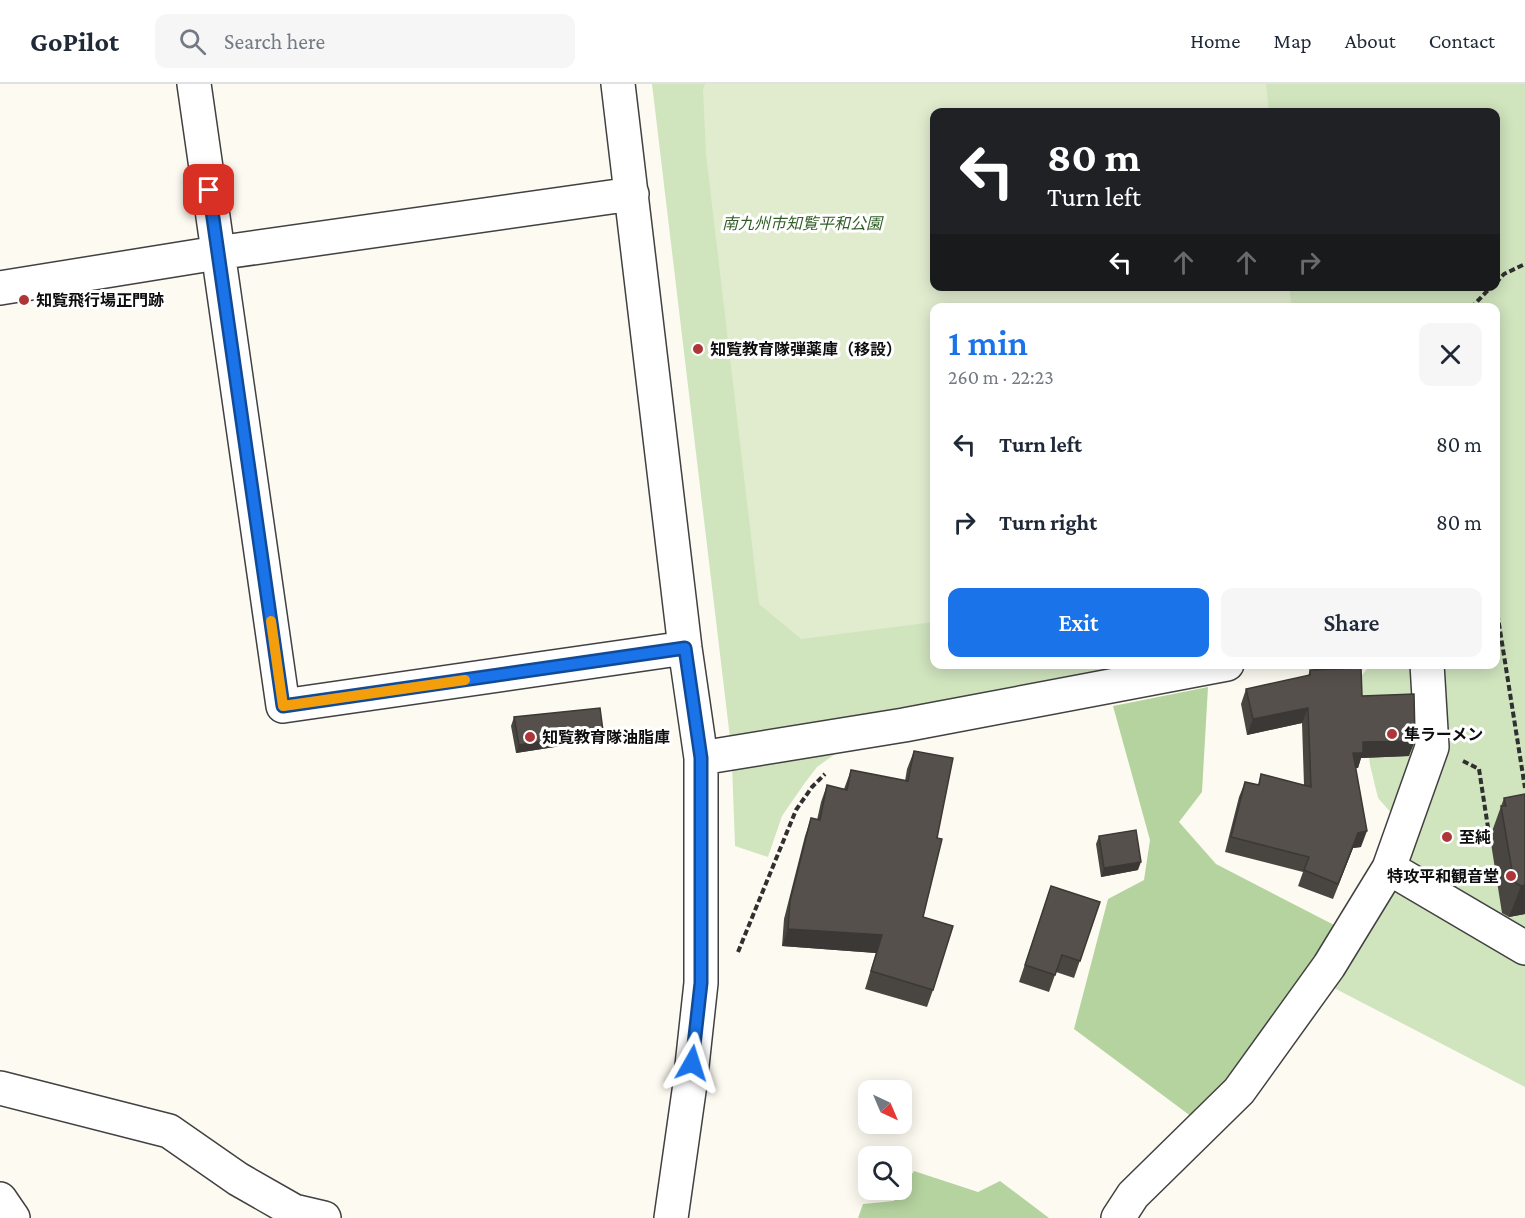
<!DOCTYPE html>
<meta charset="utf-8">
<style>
body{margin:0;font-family:"Crimson Pro","Noto Sans JP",serif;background:#f6f6f7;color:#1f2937;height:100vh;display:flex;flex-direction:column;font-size:22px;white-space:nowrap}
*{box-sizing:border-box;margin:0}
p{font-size:20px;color:#747a83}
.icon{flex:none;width:33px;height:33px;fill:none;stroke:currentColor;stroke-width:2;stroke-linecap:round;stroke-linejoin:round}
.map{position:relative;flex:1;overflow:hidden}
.sheet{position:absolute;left:930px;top:219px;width:570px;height:366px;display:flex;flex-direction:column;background:#fff;border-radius:12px;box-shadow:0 3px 15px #0003}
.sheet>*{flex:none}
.hud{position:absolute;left:930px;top:24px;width:570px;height:183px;border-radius:12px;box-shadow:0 3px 15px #0003;background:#202124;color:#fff;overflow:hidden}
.needle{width:39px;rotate:136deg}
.fabs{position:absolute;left:858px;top:996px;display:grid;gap:12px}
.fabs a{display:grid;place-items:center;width:54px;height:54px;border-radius:12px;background:#fff;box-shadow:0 3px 15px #0003;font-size:30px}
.pin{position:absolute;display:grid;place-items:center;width:51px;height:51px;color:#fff;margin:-26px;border-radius:12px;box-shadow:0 3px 9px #0006}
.me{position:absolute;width:66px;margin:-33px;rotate:6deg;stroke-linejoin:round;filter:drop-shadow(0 0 4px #0008)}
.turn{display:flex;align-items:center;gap:21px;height:126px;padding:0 18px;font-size:27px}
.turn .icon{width:78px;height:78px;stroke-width:2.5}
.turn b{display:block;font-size:42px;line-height:51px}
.lanes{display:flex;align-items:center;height:57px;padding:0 18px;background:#0003;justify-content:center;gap:30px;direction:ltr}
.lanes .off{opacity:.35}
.round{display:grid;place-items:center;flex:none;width:63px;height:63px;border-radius:12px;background:#f6f6f7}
.headline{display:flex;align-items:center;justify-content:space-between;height:102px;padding:0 18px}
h1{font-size:36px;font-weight:600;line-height:45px;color:#1a73e8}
.action{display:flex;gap:12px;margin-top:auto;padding:12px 18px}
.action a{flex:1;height:69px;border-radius:12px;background:#1a73e8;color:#fff;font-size:24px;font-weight:600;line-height:69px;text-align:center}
.action a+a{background:#f6f6f7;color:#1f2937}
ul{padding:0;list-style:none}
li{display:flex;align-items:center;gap:18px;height:78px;padding:0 18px}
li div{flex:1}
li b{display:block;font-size:22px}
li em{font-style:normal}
header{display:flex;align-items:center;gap:36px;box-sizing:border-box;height:84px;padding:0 30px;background:#fff;border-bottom:2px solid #e0e1e3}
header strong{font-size:28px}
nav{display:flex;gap:33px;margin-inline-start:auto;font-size:21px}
.search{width:420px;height:54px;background:#f6f6f7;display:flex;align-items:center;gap:15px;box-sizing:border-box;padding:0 21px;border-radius:12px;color:#747a83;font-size:22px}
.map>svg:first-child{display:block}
</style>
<header>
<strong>GoPilot</strong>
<div class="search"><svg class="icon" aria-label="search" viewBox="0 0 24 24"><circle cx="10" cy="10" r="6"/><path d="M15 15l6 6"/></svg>Search here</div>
<nav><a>Home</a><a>Map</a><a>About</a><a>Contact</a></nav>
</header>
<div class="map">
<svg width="1525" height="1134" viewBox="0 0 1525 1134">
<rect width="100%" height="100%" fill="#fdfbf1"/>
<!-- green -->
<path fill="#d0e4be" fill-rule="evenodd" d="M 652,0 L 1525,0 L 1525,852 L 1424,790 L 1405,769 L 1393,731 L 1378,714 L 1370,681 L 1360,594 L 1370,581 L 1496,580 L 1496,224 L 934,224 L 934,580 L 1141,581 L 730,654 ZM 934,28 L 1496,28 L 1496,202 L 934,202 Z
M 849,660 L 817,683 L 804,700 L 782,732 L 768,773 L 735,762 L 732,680 Z
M 1395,798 L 1525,876 L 1525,1003 L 1334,904 Z"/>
<!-- forest -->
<path fill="#b5d39f" d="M 1208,603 L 1202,708 L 1179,738 L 1216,780 L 1336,842 L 1236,989 L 1192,1033 L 1074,945 L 1108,815 L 1144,796 L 1150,756 L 1113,622 Z
M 914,1087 L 978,1108 L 1000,1097 L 1049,1134 L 858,1134 L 863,1120 L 894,1117 Z"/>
<!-- pitch -->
<path fill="#e1eccf" d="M 705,0 L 1266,0 L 1269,28 L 934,28 L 934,202 L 1289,203 L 1292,223 L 934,224 L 934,538 L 801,555 L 759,520 L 706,70 L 703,6 Z"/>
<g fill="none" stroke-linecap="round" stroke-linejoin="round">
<defs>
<path id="minor" d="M 194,0 L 283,622 L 685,564
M 618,0 L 685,564 L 701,674 L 701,899 L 690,1000 L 671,1134
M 0,204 L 217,169 L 632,110
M 1427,580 L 1432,663 L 1389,784 L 1525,864
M 701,674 L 904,641 L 1227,580
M 0,1004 L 169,1047 L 238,1095 L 294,1127 L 324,1134
M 0,1115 L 13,1134
M 1118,1134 L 1133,1111 L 1239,1007 L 1329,882 L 1389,784"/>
</defs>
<!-- minor casing -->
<use href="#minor" stroke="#414141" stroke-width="36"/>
<!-- path -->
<path stroke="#303030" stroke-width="4" stroke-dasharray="6 3" stroke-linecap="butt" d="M 1496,199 L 1504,190 L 1525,180
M 1471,224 L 1492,202
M 1496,521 L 1525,704
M 1463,677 L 1479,685 L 1489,750
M 738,868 L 796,726 L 812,703 L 825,690"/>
<!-- minor -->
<use href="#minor" stroke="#fff" stroke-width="33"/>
</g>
<!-- wall -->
<path fill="#494541" d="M 1310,586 L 1362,612 L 1409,672 L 1361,674 L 1358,684 L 1356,684 L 1361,763 L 1353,764 L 1333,815 L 1298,802 L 1303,788 L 1225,768 L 1239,713 L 1245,698 L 1258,701 L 1261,690 L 1304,701 L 1302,639 L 1247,651 L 1241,620 L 1246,605 L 1308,592 Z
M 514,633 L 603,647 L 600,656 L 516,669 L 511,642 Z
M 914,667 L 937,754 L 923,833 L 933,906 L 927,923 L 865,905 L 876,869 L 782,862 L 784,835 L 805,752 L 811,734 L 817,736 L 821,718 L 827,701 L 844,705 L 851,686 L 905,697 L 907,685 Z
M 1525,710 L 1525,830 L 1509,833 L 1502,829 L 1490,753 L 1504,714 Z
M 1099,752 L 1138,786 L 1101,793 L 1096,760 Z
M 1051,802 L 1100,818 L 1074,894 L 1056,888 L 1049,908 L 1019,898 Z"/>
<!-- shaded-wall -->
<path fill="#3c3835" d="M 1308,624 L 1302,639 L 1247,651 L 1253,635 Z
M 603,647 L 600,656 L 516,669 L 519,661 Z
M 1415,657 L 1409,672 L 1361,674 L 1358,684 L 1347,685 L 1353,669 L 1363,658 Z
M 1367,747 L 1361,763 L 1353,764 L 1333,815 L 1358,749 Z
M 1141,778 L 1138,786 L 1101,793 L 1104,784 Z
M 1525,801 L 1525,830 L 1509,833 L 1521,802 Z
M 788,845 L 882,851 L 876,869 L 782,862 Z"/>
<!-- building -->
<path fill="#55504c" stroke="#3c3835" stroke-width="1.5" d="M 1361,584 L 1362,612 L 1414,610 L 1415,654 L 1415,657 L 1363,658 L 1363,669 L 1353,669 L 1367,747 L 1358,749 L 1338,800 L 1304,786 L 1309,773 L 1231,753 L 1245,698 L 1259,701 L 1261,690 L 1311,703 L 1308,624 L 1253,635 L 1246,605 L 1310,591 L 1310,586 Z
M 600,624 L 603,647 L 519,661 L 514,633 Z
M 914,667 L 953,674 L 937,754 L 942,755 L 923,833 L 953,842 L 933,906 L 871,887 L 882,851 L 788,845 L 790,817 L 811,734 L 820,736 L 827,701 L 847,706 L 851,686 L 908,697 Z
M 1525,710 L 1525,801 L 1521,802 L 1514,798 L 1501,722 L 1506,722 L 1504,714 Z
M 1136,746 L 1141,778 L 1104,784 L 1099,752 Z
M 1051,802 L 1100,818 L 1080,877 L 1062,871 L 1055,891 L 1025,881 Z"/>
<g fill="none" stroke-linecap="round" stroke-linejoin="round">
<defs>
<path id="route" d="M 209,106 L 283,622 L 685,564 L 701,674 L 701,899 L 692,979"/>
</defs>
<!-- route casing -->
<use href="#route" stroke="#114b97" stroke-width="15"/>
<!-- route -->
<use href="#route" stroke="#1a73e8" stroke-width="10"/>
<!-- slow -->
<path stroke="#f59e0b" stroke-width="10" d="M 271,537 L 283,622 L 465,596"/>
</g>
<!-- markers -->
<g fill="#ae3638" stroke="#fff" stroke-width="2">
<circle cx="24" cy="216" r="6"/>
<circle cx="698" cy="265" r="6"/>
<circle cx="1392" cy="650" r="6"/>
<circle cx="530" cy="653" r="6"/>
<circle cx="1447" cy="753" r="6"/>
<circle cx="1511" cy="792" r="6"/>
</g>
<g text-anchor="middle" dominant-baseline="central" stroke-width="6" stroke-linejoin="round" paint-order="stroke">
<!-- park labels -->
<g font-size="16" font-style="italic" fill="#305e26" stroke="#fff">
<text x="802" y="139">南九州市知覧平和公園</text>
</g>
<!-- poi labels -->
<g font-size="16" font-weight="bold" fill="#0e0e0e" stroke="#fff" text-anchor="start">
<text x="36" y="216">知覧飛行場正門跡</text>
<text x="710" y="265">知覧教育隊弾薬庫（移設）</text>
<text x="1404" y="650">隼ラーメン</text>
<text x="542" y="653">知覧教育隊油脂庫</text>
<text x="1459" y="753">至純</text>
<text x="1499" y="792" text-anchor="end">特攻平和観音堂</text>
</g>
</g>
</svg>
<div class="fabs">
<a><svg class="needle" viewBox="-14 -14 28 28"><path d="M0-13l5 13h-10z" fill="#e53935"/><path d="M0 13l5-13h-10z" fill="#747a83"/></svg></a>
<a><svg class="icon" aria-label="search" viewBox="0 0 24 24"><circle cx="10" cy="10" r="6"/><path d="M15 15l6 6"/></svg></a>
</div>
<div class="pin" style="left:209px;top:106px;background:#d93025"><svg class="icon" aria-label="arrive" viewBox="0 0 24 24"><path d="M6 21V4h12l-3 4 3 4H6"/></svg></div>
<svg class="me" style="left:692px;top:979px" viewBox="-20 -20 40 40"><path d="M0-17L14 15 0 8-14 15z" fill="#1a73e8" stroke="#fff" stroke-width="4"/></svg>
<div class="hud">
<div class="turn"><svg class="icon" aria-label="left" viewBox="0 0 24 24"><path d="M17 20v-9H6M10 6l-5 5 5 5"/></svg><div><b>80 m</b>Turn left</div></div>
<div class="lanes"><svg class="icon" aria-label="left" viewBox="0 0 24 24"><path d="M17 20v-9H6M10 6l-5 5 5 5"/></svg><svg class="icon off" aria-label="ahead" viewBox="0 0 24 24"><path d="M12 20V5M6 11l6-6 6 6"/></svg><svg class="icon off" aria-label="ahead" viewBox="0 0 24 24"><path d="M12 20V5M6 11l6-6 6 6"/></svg><svg class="icon off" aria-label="right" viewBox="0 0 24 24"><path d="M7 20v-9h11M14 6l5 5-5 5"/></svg></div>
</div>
<section class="sheet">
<div class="headline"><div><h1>1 min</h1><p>260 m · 22:23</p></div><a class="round"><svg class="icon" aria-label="close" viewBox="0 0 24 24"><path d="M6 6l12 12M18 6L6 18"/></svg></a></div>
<ul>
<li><svg class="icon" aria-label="left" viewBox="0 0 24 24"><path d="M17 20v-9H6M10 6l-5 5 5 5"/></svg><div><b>Turn left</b></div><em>80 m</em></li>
<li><svg class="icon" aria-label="right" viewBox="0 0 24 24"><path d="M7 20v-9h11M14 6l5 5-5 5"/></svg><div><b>Turn right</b></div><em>80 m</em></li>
</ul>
<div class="action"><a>Exit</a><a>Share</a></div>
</section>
</div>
